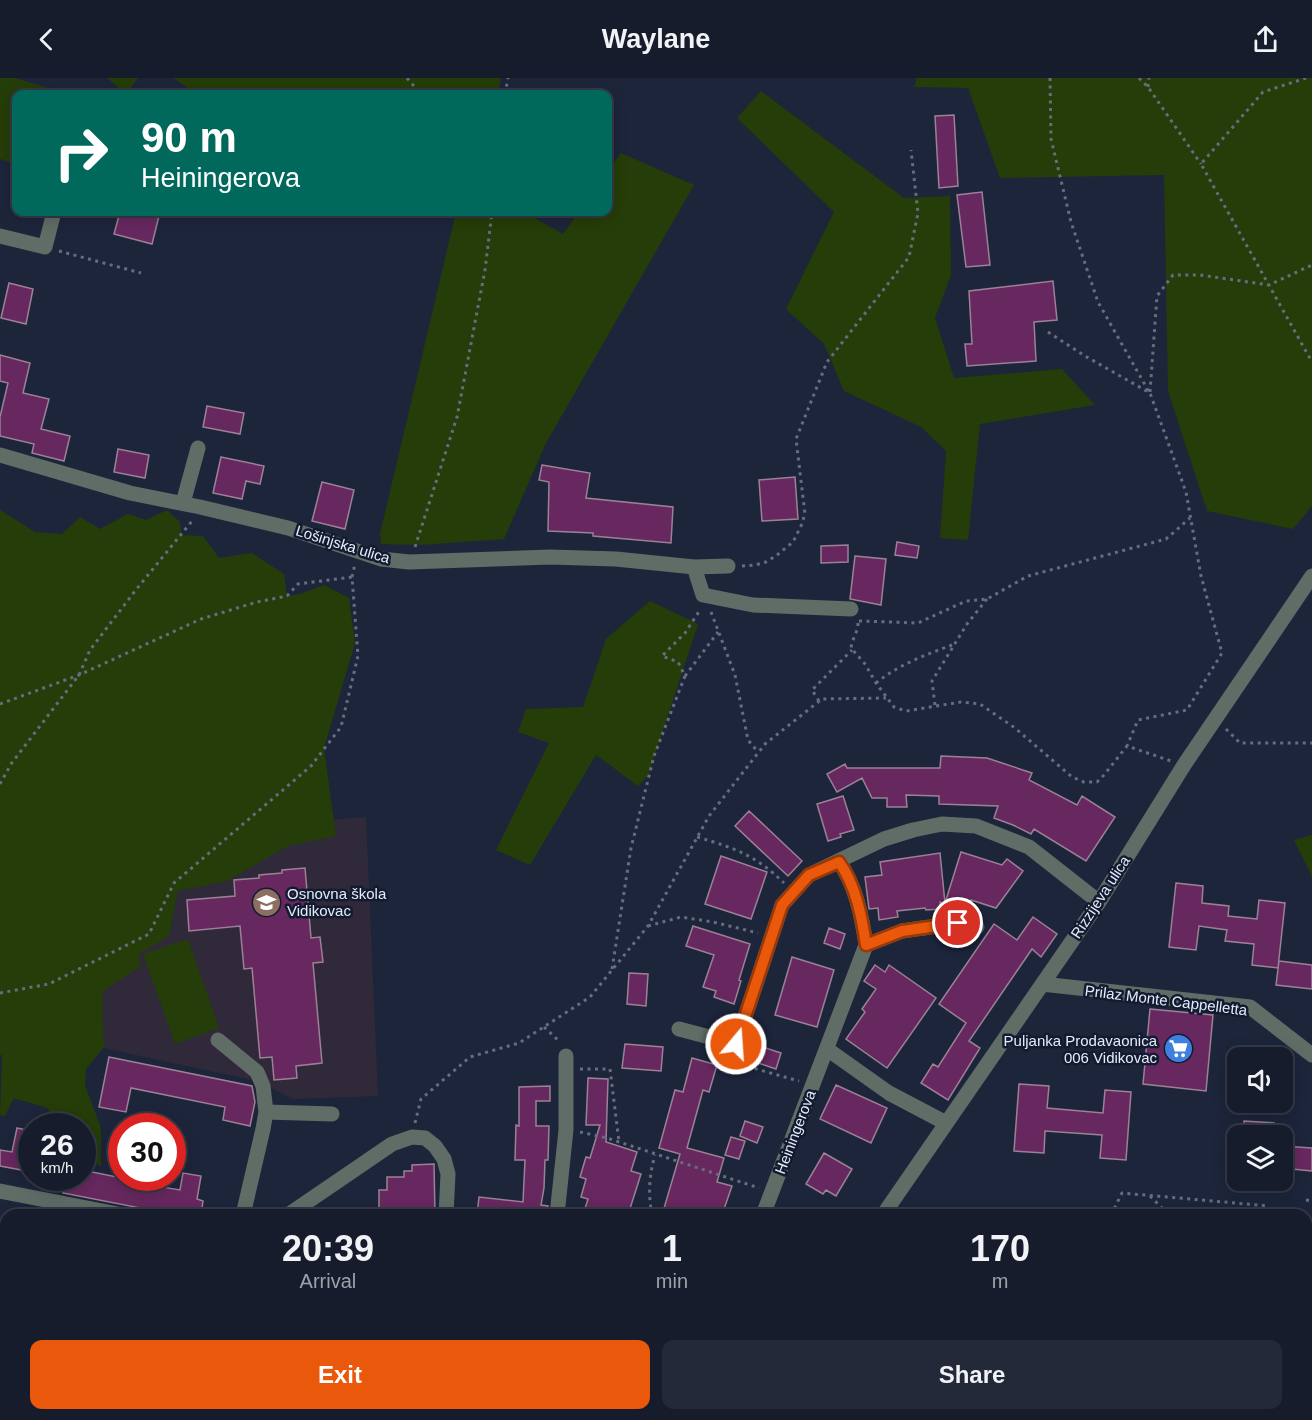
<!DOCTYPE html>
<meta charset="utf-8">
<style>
body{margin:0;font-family:Helvetica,sans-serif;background:#232938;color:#f1f3f6;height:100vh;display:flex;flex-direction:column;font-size:22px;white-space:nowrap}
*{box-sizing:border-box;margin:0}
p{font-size:20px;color:#9ea1a9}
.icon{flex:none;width:33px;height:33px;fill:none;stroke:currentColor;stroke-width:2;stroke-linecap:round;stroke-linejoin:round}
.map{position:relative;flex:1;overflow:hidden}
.panel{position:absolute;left:0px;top:1131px;width:1312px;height:212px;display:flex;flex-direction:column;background:#161c2c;border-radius:18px 18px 0 0;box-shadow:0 3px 15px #0003,0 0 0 2px #353a48}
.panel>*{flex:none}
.hud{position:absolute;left:12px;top:12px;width:600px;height:126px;border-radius:12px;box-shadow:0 3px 15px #0003,0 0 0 2px #353a48;background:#00695c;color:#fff;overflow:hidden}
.tools{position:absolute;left:1227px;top:969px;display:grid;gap:12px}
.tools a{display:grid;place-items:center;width:66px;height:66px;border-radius:12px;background:#161c2c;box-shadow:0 3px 15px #0003,0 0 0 2px #353a48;font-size:30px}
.speed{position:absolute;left:18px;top:1035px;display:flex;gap:12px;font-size:30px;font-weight:700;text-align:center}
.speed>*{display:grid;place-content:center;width:78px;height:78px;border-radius:50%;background:#161c2c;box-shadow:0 3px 15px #0003,0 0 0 2px #353a48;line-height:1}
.speed small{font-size:15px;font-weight:400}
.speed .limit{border:9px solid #d22;background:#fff;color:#111}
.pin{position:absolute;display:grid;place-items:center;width:51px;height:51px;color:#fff;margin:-26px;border:3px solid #fff;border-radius:50%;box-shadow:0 2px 6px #0007}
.me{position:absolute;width:66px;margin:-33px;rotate:18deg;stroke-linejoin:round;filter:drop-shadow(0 0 4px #0008)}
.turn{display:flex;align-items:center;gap:21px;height:126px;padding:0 30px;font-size:27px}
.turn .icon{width:78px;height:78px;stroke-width:2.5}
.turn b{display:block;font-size:42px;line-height:51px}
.eta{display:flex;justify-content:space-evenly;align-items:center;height:102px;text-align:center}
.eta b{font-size:36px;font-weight:800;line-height:42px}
.button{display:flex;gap:12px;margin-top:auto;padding:12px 30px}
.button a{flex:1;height:69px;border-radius:12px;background:#ea580c;color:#fff;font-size:24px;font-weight:800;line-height:69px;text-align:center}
.button a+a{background:#232938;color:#f1f3f6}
header{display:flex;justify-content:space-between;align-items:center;height:78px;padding:0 30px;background:#161c2c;font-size:27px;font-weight:800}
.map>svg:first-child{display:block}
</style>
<header><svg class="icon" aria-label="back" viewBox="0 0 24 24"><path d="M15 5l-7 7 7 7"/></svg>Waylane<svg class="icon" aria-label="share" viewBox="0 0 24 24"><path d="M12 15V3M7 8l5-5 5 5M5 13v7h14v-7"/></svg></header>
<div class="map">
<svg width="1312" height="1342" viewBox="0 0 1312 1342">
<rect width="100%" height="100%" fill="#1d253b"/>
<!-- industrial -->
<path fill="#3b2726" d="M 101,1337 L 332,1336 L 358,1342 L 100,1342 Z"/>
<!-- education -->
<path fill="#302939" d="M 366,739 L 378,1018 L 293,1021 L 257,1003 L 89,967 L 67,901 L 258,748 Z"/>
<!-- green -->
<path fill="#253d08" d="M 0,0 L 15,0 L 62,14 L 62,16 L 16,16 L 16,86 L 0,81 Z
M 107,0 L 138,0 L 126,16 Z
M 173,0 L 501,0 L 498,16 L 194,16 L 184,7 Z
M 917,0 L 1312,0 L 1312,428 L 1293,451 L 1207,433 L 1168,313 L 1164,97 L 1000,100 L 968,10 L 914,9 Z
M 761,13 L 904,120 L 950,118 L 951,197 L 935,240 L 954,300 L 1062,291 L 1095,327 L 980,346 L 968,462 L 940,460 L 946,373 L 921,349 L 844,313 L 824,266 L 786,231 L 834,134 L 737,40 Z
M 621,75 L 694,107 L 546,365 L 504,461 L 420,467 L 381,466 L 380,456 L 456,134 L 524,134 L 563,156 L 579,134 L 608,134 L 608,93 Z
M 0,432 L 35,454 L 62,456 L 80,439 L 100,451 L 128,436 L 146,442 L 167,432 L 180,444 L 181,457 L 203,458 L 219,480 L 252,475 L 284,496 L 287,518 L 300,516 L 324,507 L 349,520 L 355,565 L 324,670 L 336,758 L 288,768 L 227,803 L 178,813 L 169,858 L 139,876 L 141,888 L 102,914 L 104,969 L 86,991 L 85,1007 L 101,1050 L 101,1088 L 83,1082 L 82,1048 L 59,1048 L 47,1030 L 14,1020 L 5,1038 L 0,1037 L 2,977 L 0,977 Z
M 650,523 L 698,546 L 648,698 L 638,708 L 596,677 L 530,787 L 496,772 L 549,665 L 518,654 L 526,631 L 583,629 L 606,561 Z
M 1312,757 L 1312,799 L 1294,762 Z
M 188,861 L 219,950 L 175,966 L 143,876 Z"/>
<!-- building -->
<path fill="#67285f" stroke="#9b8196" stroke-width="1.5" d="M 954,37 L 958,108 L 939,110 L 935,38 Z
M 982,114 L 990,187 L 966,189 L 957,117 Z
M 120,134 L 160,134 L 152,166 L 114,156 Z
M 1053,203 L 1057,242 L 1034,244 L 1036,283 L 967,288 L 965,266 L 972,266 L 969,213 Z
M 9,205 L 33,211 L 26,246 L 1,240 Z
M 0,277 L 30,285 L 23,315 L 49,321 L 41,351 L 70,358 L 64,383 L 32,375 L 34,366 L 0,358 L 0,339 L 8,305 L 0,303 Z
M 207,328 L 244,335 L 240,356 L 203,349 Z
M 118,371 L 149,377 L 145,400 L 114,394 Z
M 221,379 L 264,388 L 260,406 L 246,403 L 242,421 L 213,415 Z
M 542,387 L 590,395 L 586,420 L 673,429 L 671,465 L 593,458 L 593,455 L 548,453 L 549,404 L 539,402 Z
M 795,399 L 798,441 L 762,443 L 759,402 Z
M 322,404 L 354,412 L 345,451 L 312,443 Z
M 897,464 L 919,468 L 917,480 L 895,477 Z
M 848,467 L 848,484 L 821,485 L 821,468 Z
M 855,478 L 886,481 L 881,527 L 850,521 Z
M 941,678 L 987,680 L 1032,695 L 1029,702 L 1077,727 L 1082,718 L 1115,739 L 1086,783 L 1034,751 L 1031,756 L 1013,747 L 994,740 L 998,728 L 939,726 L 939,718 L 906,717 L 907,729 L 887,729 L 887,720 L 872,720 L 862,700 L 837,714 L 827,696 L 845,686 L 847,690 L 940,690 Z
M 843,718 L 854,752 L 840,756 L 841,759 L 828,763 L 817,726 Z
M 749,733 L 802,783 L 788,798 L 735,748 Z
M 961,774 L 1002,787 L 1007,781 L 1023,793 L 996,830 L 971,822 L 968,833 L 940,824 L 941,831 L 926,832 L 925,830 L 897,833 L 898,839 L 879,842 L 878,830 L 869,831 L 865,799 L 882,797 L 880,784 L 940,775 L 945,825 Z
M 721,778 L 767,794 L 751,841 L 705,826 Z
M 305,790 L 311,860 L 320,859 L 323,884 L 313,885 L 322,985 L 296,988 L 297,1000 L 274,1002 L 272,979 L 260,980 L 252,890 L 244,891 L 240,848 L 189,853 L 187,822 L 235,818 L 234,802 L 259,800 L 259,797 L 282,795 L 282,792 Z
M 1176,805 L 1203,808 L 1202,825 L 1229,828 L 1228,838 L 1257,841 L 1259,822 L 1285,825 L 1278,890 L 1252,887 L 1254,866 L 1225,863 L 1227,852 L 1199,848 L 1196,872 L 1169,869 Z
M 1033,839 L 1057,856 L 1041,879 L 1032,871 L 969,963 L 980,970 L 948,1022 L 921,1005 L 933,986 L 938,989 L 966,945 L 939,926 L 994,846 L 1017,862 Z
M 693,848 L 750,866 L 739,902 L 741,903 L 734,926 L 714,919 L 716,913 L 703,909 L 714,877 L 686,868 Z
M 829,850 L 845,856 L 840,871 L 824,865 Z
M 792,879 L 834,892 L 817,949 L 775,937 Z
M 1279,883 L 1312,887 L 1312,911 L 1276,907 Z
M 875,887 L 885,894 L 889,887 L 936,920 L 887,990 L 846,961 L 865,934 L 862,931 L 876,911 L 864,903 Z
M 629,895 L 648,896 L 646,928 L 627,926 Z
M 1150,931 L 1213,937 L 1206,1013 L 1143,1006 Z
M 625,966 L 663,969 L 661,993 L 622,990 Z
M 760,968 L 781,975 L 776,991 L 755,984 Z
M 109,979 L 252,1008 L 255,1024 L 250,1048 L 223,1042 L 225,1029 L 131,1010 L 126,1034 L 99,1029 Z
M 692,980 L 717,987 L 709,1014 L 703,1012 L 687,1070 L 724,1080 L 717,1104 L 732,1108 L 722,1137 L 662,1137 L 680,1076 L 659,1070 L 675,1012 L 683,1014 Z
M 588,1000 L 608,1001 L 606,1064 L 637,1074 L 631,1093 L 641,1096 L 628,1137 L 583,1137 L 588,1121 L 581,1119 L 586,1101 L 580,1099 L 586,1079 L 590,1080 L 600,1047 L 586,1047 Z
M 1019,1006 L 1049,1008 L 1047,1030 L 1103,1035 L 1105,1012 L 1131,1014 L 1126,1082 L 1100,1080 L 1102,1057 L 1045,1053 L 1044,1075 L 1014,1073 Z
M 836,1007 L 887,1030 L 871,1065 L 820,1041 Z
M 550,1008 L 550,1023 L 536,1023 L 536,1048 L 549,1048 L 548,1082 L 545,1082 L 544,1110 L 541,1127 L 548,1128 L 547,1137 L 477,1137 L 479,1119 L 523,1124 L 525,1082 L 515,1082 L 516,1047 L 519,1048 L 519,1009 Z
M 745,1043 L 763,1049 L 757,1065 L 740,1058 Z
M 1244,1043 L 1274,1045 L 1273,1058 L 1243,1058 Z
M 17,1050 L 32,1053 L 32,1094 L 0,1088 L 0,1072 L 12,1074 Z
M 731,1059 L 745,1063 L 739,1081 L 725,1077 Z
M 1282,1068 L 1312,1070 L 1312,1093 L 1282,1090 Z
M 824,1075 L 852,1091 L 836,1118 L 826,1112 L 823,1116 L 806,1106 Z
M 434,1086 L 435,1137 L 379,1137 L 379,1112 L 387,1112 L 387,1099 L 404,1099 L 404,1093 L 412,1093 L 412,1087 Z
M 82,1092 L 122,1100 L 131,1100 L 130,1104 L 180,1112 L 183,1095 L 201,1098 L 197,1121 L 203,1123 L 201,1137 L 176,1137 L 63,1115 L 66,1100 L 82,1100 Z"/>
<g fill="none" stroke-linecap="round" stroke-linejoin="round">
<!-- path -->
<path stroke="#666d80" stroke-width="3" stroke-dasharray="3 4.5" stroke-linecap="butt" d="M 407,0 L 421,16
M 1050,0 L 1051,61 L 1071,144 L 1098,224 L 1149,314
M 1139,0 L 1148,9 L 1201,86
M 1306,0 L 1263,14 L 1201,86 L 1312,284
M 1148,9 L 1149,0
M 505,16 L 508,0
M 59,173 L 141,195
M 1048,254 L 1085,278 L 1150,315 L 1186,414 L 1201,498 L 1222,575 L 1187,632 L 1138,642 L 1127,668
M 1150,314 L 1157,218 L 1173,197 L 1200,197 L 1269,207 L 1312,187
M 415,469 L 457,339 L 485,192 L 492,134
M 742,488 L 755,487 L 766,484 L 777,477 L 793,464 L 801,448 L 805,436 L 796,361 L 827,284 L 909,179 L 918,135 L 911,72
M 711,534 L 735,597 L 748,662 L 758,674
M 859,543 L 918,545 L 966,523 L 987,521 L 1028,498 L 1166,461 L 1190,440
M 858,545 C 858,554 852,561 851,570 L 865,586 L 876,605 L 894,629 L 906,633 L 961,624 L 980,626 L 1015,650 L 1072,699 L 1084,704 L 1097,704 L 1104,697 L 1127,668 L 1171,683
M 685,598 L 718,554
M 876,605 C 898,587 925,577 952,567
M 819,623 L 812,612 L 852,572
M 0,626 L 79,597 L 201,541 L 257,524 L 287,518 L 298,506 L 352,499
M 935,627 L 932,603 L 967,546 L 987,521
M 1226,651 L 1240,665 L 1312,665
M 0,706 L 11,686 L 79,597 L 90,572 L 135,513 L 192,443
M 697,759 C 735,770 755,777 784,805
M 648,848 L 681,839 L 713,844 L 758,855
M 612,891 L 631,770 L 654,678 L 685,598 L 678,584 L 662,578 L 685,555 L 700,532
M 0,915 L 49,906 L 149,856 L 174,805 L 311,688 L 341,649 L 358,578 L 352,499 L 355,486
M 544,949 L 560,964
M 744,978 L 742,987 L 799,1003
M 580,991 L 610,991 L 619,1064
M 415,1045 L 421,1021 L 470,979 L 519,965 L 590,919 L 648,848 L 709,738 L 765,666 L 822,621 L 886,620
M 580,1054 L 607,1060 L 759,1110
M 1150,1118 L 1169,1137
M 1306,1122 L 1312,1123
M 652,1137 C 648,1116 649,1098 655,1077
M 1111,1137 L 1122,1115 L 1269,1128
M 1306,1197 L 1312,1198
M 669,1336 L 670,1341
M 857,1336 L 859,1342"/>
<!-- minor -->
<path stroke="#606d66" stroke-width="15" d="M 0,158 L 45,169 L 54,134
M 0,377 L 130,415 L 200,429 L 288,450 L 381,481 L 409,484 L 550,479 L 616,481 L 694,489 L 728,488
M 183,425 L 198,370
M 694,489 L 703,517 L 753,527 L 851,531
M 866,867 L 902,853 L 958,845 L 977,849
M 1042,906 L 1250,929 L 1312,977
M 679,951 L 736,966 L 782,827 L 809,797 L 884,761 L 913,752 L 942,746 L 976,748 L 1029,769 L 1099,824
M 218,962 L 257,994 L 263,1008 L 266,1034 L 263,1051 L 243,1137
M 827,971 L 889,1015 L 946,1045
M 266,1034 L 332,1036
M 0,1113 L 123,1137
M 288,1137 L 392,1066 L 412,1059 L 425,1060 L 435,1068 L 444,1081 L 448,1096 L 446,1137
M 557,1137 L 566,1052 L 566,978
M 763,1137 L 866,867 C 862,840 856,807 839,784
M 883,1137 L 1099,824 L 1184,687 L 1312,498
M 0,1303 L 6,1304
M 1270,1336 L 1283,1342
M 91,1342 L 92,1336
M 444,1342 L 447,1336
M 567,1342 L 570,1336
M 748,1342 L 751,1336
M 1075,1342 L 1075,1336"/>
</g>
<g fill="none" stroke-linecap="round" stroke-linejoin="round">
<defs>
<path id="route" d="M 736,966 L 782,827 L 809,797 L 839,784 C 856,807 862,840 866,867 L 902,853 L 958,845"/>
</defs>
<!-- route casing -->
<use href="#route" stroke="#983908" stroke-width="15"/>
<!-- route -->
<use href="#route" stroke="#ea580c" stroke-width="10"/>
</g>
<!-- icons -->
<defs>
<symbol id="school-disc" viewBox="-11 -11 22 22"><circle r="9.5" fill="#8d6e63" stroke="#131b30"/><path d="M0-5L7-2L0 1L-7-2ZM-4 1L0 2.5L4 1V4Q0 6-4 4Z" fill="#fff"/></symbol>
<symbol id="supermarket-disc" viewBox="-11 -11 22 22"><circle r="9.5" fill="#3f7fe0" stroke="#131b30"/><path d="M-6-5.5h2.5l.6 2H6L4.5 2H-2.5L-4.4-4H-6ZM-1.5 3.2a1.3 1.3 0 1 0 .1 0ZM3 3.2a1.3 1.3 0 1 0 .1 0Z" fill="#fff"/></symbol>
</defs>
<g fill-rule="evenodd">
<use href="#school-disc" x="250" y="808" width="33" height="33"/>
<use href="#supermarket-disc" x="1162" y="954" width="33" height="33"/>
</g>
<g text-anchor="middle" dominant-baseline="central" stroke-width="5" stroke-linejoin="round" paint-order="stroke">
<!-- street labels -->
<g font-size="15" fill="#e5ebfa" stroke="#131b30">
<text transform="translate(343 466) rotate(17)">Lošinjska ulica</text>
<text transform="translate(1100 819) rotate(-57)">Rizzijeva ulica</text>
<text transform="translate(1166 922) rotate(7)">Prilaz Monte Cappelletta</text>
<text transform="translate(795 1054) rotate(-69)">Heiningerova</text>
</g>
<!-- poi labels -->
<g font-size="15" fill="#e5ebfa" stroke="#131b30" text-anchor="start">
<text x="287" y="815">Osnovna škola<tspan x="287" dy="17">Vidikovac</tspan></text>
<text x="1157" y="962" text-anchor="end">Puljanka Prodavaonica<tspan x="1157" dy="17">006 Vidikovac</tspan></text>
</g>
</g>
</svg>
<div class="tools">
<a><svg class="icon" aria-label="sound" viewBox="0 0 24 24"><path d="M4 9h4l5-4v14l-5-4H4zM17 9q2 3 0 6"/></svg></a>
<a><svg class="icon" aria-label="layers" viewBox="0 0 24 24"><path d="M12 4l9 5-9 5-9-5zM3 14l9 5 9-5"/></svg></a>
</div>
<div class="speed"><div>26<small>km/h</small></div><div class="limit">30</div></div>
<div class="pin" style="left:958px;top:845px;background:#d93025"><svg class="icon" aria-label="arrive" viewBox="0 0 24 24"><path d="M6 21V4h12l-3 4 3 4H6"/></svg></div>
<svg class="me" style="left:736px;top:966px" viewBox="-20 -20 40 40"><circle r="17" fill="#ea580c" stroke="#fff" stroke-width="3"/><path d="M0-11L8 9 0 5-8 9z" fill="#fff"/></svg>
<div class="hud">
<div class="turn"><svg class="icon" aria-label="right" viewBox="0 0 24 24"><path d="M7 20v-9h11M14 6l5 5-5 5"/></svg><div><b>90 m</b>Heiningerova</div></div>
</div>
<section class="panel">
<div class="eta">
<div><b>20:39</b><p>Arrival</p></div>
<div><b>1</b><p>min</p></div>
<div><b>170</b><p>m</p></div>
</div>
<div class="button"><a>Exit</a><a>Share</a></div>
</section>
</div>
